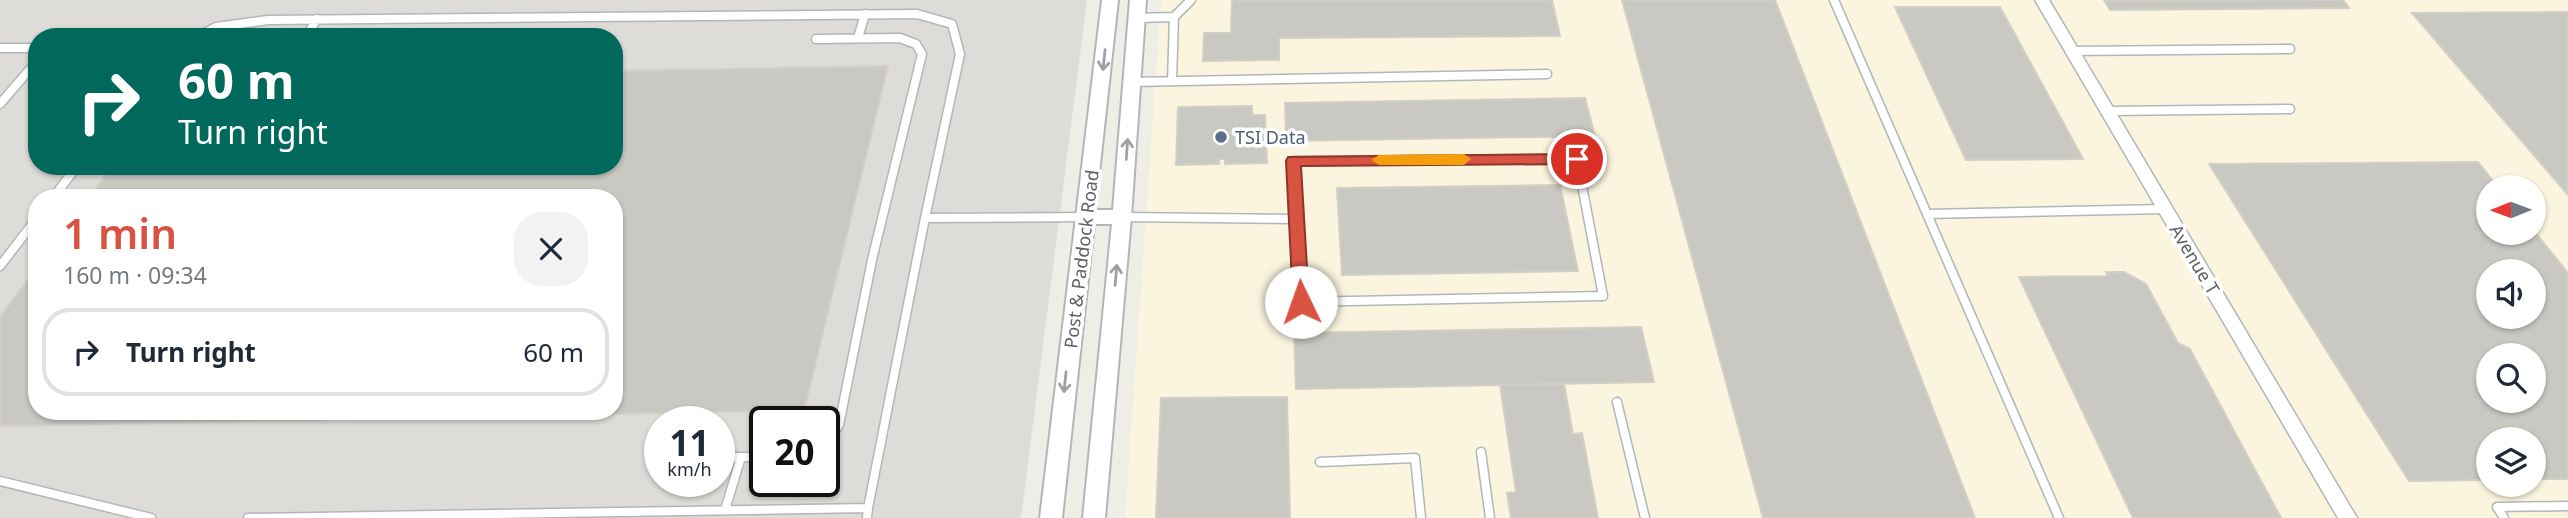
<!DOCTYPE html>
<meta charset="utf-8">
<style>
body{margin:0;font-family:"Noto Sans",sans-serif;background:#f2f2f3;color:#1f2937;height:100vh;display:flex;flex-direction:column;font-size:26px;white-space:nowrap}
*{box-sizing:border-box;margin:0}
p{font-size:23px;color:#747a83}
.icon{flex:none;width:38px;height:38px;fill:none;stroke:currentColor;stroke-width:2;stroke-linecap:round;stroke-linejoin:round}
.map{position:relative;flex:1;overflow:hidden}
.panel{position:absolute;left:28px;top:189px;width:595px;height:231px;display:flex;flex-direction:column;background:#fff;border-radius:28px;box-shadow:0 2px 5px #0004}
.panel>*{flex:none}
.banner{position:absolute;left:28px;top:28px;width:595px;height:147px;border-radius:28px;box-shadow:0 2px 5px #0004;background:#00695c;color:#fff;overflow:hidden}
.needle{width:46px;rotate:269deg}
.controls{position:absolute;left:2476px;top:175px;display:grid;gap:14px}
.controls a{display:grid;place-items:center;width:70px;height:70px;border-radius:50%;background:#fff;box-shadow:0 2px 5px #0004;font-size:35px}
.speed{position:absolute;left:644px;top:406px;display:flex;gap:14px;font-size:35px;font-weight:700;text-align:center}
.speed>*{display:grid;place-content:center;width:91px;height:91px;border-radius:50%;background:#fff;box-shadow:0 2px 5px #0004;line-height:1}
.speed small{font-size:18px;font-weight:400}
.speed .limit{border:4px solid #111;border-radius:10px;background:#fff;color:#111}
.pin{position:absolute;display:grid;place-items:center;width:60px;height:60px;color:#fff;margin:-30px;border:4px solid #fff;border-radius:50%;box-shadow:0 2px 7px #0007}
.me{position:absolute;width:77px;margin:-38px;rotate:357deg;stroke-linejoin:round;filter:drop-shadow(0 0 5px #0008)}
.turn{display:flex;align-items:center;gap:24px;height:147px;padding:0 35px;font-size:32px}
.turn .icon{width:91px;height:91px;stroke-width:2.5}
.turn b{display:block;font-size:49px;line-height:60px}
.round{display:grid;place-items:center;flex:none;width:74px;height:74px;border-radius:28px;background:#f2f2f3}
.headline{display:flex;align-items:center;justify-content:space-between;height:119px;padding:0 35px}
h1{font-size:42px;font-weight:600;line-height:52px;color:#d95342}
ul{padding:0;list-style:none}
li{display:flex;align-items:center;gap:21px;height:88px;margin:0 14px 10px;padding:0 21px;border:4px solid #e0e1e3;border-radius:28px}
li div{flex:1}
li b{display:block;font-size:26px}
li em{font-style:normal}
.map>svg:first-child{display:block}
</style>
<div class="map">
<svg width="2568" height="518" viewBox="0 0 2568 518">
<rect width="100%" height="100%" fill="#eeede6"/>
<!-- commercial -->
<path fill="#fbf5df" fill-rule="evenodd" d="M 1161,0 L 2568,0 L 2568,518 L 1125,518 ZM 2488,187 L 2534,187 L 2534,233 L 2488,233 ZM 2488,271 L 2534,271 L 2534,317 L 2488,317 ZM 2488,355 L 2534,355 L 2534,401 L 2488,401 ZM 2488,439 L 2534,439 L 2534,485 L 2488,485 Z"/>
<!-- industrial -->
<path fill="#dddcd8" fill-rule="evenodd" d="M 0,0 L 1087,0 L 1021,518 L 0,518 ZM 37,37 L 614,37 L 614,166 L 37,166 ZM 37,198 L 614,198 L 614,411 L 37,411 ZM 660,422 L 719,422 L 719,481 L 660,481 ZM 765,422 L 824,422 L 824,481 L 765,481 Z"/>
<!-- building -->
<path fill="#cac8c3" stroke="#d3cfc5" stroke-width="2" fill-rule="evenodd" d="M 1232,0 L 1552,0 L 1560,36 L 1279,38 L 1279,60 L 1203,61 L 1204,33 L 1231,33 Z
M 1622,0 L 1775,0 L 1975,518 L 1763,518 Z
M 2104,0 L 2343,0 L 2349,8 L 2110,10 Z
M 1895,7 L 2000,7 L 2083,159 L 1966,160 Z
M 2568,12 L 2568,195 L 2412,13 Z
M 888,66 L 804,410 L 0,426 L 0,317 L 37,268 L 37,411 L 614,411 L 614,198 L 89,198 L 112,166 L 614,166 L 614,71 Z
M 1585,98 L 1595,136 L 1286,141 L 1285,103 Z
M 1252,106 L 1252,115 L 1265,115 L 1267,163 L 1225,164 L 1225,159 L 1219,159 L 1219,164 L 1176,165 L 1178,107 Z
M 2478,162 L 2498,187 L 2488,187 L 2488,233 L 2534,231 L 2568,273 L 2568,479 L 2534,479 L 2534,439 L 2488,439 L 2488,480 L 2409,481 L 2209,164 ZM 2488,271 L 2534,271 L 2534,317 L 2488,317 ZM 2488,355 L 2534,355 L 2534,401 L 2488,401 Z
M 1560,185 L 1578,271 L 1342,275 L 1337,188 Z
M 2106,272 L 2124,272 L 2146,284 L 2178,343 L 2190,349 L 2281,518 L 2133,518 L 2019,277 L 2108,276 Z
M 1641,327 L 1654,382 L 1296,389 L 1294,333 Z
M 1564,384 L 1573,434 L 1582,433 L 1598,518 L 1511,518 L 1507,493 L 1516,492 L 1500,385 Z
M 1287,397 L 1290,518 L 1156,518 L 1161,398 Z"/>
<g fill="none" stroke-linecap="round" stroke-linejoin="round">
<defs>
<path id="service" d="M 1834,0 L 1927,214 L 2165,209
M 1174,17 L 1191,0
M 1136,18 L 1174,17 L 1172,81
M 197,37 L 216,27 L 268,20 L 917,14 L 952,24 L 960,54 L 925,218
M 306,37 L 317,19
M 858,38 L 865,14
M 816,39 L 900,38 L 916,44 L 922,54 L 872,260 L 839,425 L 824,446
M 0,48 L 37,48
M 2072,51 L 2290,49
M 1132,82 L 1547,74
M 0,104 L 37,61
M 2108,111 L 2290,109
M 1577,159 L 1603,296 L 1301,302 L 1294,161 Z
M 53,198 L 77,166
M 1927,214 L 2059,518
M 1122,217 L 1297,219
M 0,266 L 37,218
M 1617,402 L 1645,518
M 1481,452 L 1490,518
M 741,457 L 765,457
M 719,458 L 741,457 L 725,510
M 1320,462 L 1415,458 L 1421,518
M 0,481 L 151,518
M 868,508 L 925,218 L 1086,217
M 248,518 L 868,508 L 867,518
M 2504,518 L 2497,507 L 2568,506"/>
<path id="minor" d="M 2035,0 L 2049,0 L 2357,518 L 2338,518 Z"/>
<path id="tertiary" d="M 1102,0 L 1118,0 L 1095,210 L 1113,210 L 1130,0 L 1146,0 L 1131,217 L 1105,518 L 1083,518 L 1112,224 L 1094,224 L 1062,518 L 1040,518 Z"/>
</defs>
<!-- service casing -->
<use href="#service" stroke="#b3b6b9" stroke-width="11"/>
<!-- minor casing -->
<use href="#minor" stroke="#b3b6b9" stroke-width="3"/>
<!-- tertiary casing -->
<use href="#tertiary" stroke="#b3b6b9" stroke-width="4"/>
<!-- service -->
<use href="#service" stroke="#fff" stroke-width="8"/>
<!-- minor -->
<use href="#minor" fill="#fff" fill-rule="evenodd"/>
<!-- tertiary -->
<use href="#tertiary" fill="#fff" fill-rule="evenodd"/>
</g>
<!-- one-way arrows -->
<defs><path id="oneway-shaft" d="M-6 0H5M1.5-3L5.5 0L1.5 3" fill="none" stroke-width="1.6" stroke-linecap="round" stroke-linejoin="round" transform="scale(1.75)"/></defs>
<g stroke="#9ea0a3">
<use href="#oneway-shaft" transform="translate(1104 60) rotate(96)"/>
<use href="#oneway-shaft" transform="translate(1127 149) rotate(-86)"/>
<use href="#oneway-shaft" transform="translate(1116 275) rotate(-85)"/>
<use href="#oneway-shaft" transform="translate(1065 382) rotate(96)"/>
</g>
<!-- route -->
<path fill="#d95342" stroke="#8d362b" stroke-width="2" d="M 1577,154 L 1584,159 L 1577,164 L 1301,166 L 1309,302 L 1301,308 L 1293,302 L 1286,161 L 1288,157 Z"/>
<!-- slow -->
<path fill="#f59e0b" d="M 1464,154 L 1471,159 L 1464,165 L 1379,165 L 1371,160 L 1379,155 Z"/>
<!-- markers -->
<circle fill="#5c6f8a" stroke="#fff" stroke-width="2.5" cx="1221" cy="137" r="7"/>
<g text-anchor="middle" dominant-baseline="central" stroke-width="7" stroke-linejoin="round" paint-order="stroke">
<!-- service labels -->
<g font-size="18" fill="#4e5e75" stroke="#fff" text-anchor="start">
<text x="1235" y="137">TSI Data</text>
</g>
<!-- street labels -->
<g font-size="18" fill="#5e6165" stroke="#fff">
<text transform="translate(1081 259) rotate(-83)">Post &amp; Paddock Road</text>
<text transform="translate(2195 259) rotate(59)">Avenue T</text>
</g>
</g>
</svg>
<div class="controls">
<a><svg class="needle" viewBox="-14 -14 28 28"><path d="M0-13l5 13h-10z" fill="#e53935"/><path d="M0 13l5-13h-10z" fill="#747a83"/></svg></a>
<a><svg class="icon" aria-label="sound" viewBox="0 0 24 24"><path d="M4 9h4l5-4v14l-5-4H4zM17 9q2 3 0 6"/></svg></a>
<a><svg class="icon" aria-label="search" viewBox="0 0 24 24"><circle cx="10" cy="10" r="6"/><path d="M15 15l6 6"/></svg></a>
<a><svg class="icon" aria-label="layers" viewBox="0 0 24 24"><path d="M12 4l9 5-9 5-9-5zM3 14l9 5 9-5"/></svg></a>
</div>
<div class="speed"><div>11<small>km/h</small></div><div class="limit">20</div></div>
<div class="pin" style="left:1577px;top:159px;background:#d93025"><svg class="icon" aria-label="arrive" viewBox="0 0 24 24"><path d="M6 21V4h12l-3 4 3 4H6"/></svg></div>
<svg class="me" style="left:1301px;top:302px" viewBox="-20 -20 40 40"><circle r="19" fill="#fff"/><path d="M0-13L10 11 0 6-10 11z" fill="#d95342"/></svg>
<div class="banner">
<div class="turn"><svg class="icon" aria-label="right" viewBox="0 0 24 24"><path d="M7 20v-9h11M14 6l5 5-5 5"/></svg><div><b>60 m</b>Turn right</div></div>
</div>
<section class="panel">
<div class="headline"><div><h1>1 min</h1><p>160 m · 09:34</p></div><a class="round"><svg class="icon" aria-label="close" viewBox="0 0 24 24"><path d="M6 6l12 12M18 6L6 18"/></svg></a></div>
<ul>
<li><svg class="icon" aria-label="right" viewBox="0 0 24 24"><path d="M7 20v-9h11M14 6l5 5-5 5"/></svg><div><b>Turn right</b></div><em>60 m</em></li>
</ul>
</section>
</div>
